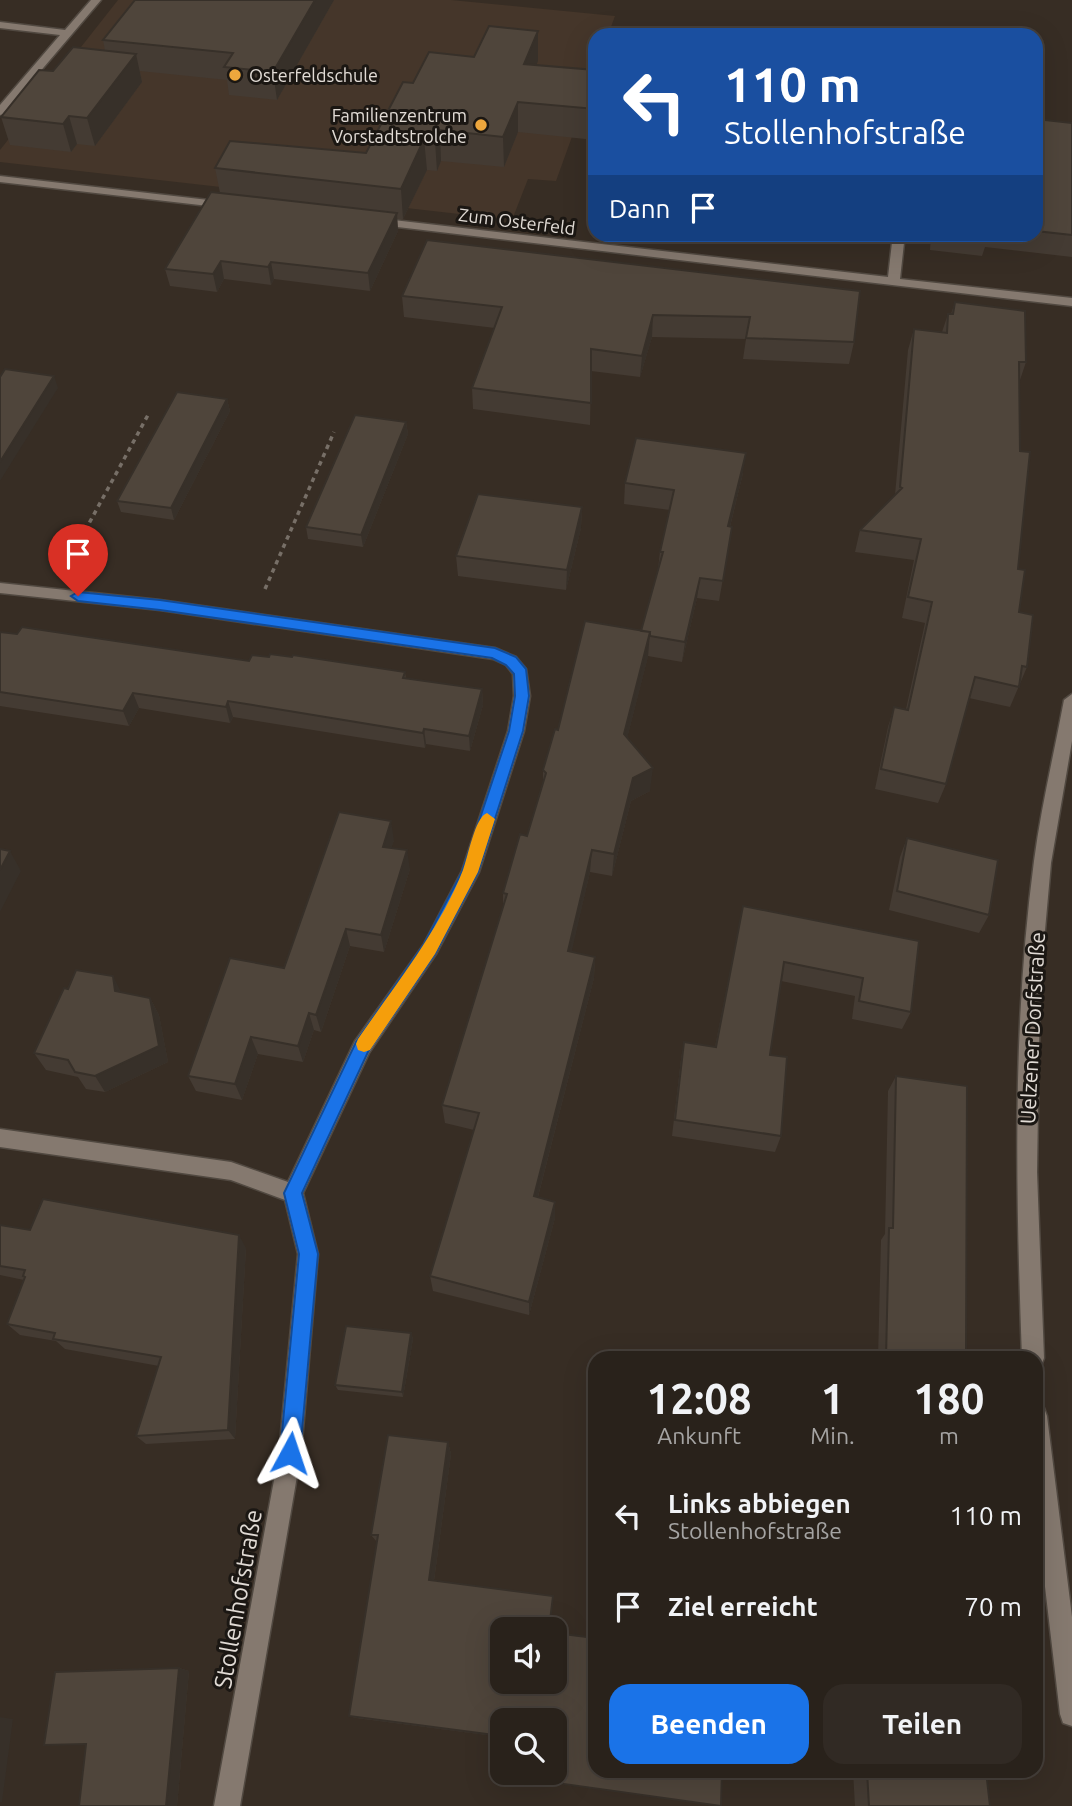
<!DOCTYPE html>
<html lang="de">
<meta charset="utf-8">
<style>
body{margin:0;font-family:Ubuntu,sans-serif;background:#312a24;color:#f1f3f6;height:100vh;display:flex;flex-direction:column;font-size:26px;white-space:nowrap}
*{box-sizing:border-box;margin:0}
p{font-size:23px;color:#a5a4a3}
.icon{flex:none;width:38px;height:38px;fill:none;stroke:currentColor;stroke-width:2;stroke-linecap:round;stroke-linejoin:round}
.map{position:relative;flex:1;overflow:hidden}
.side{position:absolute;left:588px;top:1351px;width:455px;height:427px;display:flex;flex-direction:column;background:#29221b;border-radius:21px;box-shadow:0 7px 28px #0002,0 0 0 2px #453f3a}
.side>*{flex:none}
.hud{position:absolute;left:588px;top:28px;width:455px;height:214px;border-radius:21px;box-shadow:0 7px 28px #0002,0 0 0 2px #453f3a;background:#1a4fa0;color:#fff;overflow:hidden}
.controls{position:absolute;left:490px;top:1617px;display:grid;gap:14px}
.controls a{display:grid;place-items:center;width:77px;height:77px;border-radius:14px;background:#29221b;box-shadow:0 7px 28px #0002,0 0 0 2px #453f3a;font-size:35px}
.pin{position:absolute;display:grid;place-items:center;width:60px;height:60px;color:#fff;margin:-72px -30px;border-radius:50% 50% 50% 0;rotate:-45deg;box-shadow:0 0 7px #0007}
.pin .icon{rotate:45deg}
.me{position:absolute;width:77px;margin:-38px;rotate:5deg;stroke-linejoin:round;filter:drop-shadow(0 0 5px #0008)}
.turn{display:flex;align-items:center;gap:24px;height:147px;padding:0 21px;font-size:32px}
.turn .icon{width:91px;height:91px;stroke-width:2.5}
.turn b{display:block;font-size:49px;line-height:60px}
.then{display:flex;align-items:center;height:66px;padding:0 21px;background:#0003;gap:14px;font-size:26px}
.eta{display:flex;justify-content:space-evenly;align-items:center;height:119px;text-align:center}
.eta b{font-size:42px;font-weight:700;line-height:49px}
.cta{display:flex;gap:14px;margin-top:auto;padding:14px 21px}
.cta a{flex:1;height:80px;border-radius:21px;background:#1a73e8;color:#fff;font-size:28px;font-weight:700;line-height:80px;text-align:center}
.cta a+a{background:#312a24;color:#f1f3f6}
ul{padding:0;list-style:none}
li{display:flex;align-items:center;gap:21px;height:91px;padding:0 21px}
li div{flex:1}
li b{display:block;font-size:26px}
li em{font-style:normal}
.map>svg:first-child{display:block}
</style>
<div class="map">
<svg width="1072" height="1806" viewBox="0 0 1072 1806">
<rect width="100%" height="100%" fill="#372d24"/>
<!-- built -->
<path fill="#45362a" d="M 118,0 L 451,0 L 615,16 L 608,35 L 595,35 L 595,73 L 556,181 L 528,179 L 512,220 L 0,162 L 0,150 Z"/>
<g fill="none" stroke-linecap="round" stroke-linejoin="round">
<defs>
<path id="minor" d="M 91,0 L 101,0 L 4,114 L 0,115 L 0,105 L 60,35 L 0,28 L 0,22 L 65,30 Z
M 0,176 L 226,202 L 232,205 L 226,208 L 0,182 Z
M 376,218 L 888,277 L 893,234 L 905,234 L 900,279 L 1072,298 L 1072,306 L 372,224 L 372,220 Z
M 0,583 L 160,600 L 495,648 L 516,657 L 526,669 L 530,696 L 524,731 L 479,872 L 436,954 L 369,1053 L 303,1193 L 318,1254 L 301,1453 L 240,1806 L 214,1806 L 279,1453 L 298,1254 L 285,1200 L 231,1180 L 0,1147 L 0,1129 L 231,1162 L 288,1182 L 355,1041 L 424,944 L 462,871 L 508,731 L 514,696 L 513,674 L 506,665 L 493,659 L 160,610 L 0,593 Z
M 1072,694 L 1072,741 L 1051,863 L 1040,986 L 1037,1172 L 1044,1358 L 1041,1366 L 1036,1367 L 1036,1358 L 1022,1358 C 1016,1193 1012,1026 1034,861 C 1041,807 1054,754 1064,700 Z
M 1036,1405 L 1044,1408 L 1047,1416 L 1072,1617 L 1072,1726 L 1063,1723 L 1060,1714 L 1036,1510 Z"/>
</defs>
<!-- minor casing -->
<use href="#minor" stroke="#514941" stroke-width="3"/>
<!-- path -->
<path stroke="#776f67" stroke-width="3.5" stroke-dasharray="4.5 4.5" stroke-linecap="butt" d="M 68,562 L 148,415
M 265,589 L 334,432"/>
<!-- minor -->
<use href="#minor" fill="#85796f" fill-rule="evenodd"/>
</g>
<!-- wall -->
<path fill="#443b33" d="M 334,0 L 277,100 L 229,95 L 227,80 L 140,71 L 142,82 L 95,146 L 77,144 L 71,152 L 10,145 L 1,117 L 53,71 L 105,51 L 103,40 Z
M 538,31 L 538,61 L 536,65 L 595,70 L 595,140 L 518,132 L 504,167 L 441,161 L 437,171 L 427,170 L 403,219 L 397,219 L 398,231 L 370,291 L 274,279 L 271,285 L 224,279 L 217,292 L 170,286 L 165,269 L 220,193 L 215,168 L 366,153 L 413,83 Z
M 1036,119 L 1072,123 L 1072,257 L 985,247 L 982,256 L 930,250 L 931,234 L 1036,234 Z
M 427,240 L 854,342 L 849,364 L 743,359 L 746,339 L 652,337 L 640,377 L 591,371 L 590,425 L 473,409 L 472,388 L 495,328 L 404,317 L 402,296 Z
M 955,302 L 1026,362 L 1020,380 L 1018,569 L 1019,612 L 1027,667 L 1010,707 L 969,698 L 946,784 L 938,803 L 875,789 L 888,727 L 894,707 L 906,709 L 925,623 L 902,618 L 914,560 L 855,552 L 860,530 L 895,495 L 908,350 L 914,329 L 942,332 L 948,314 L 951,314 Z
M 227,399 L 230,411 L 174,520 L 121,512 L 117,501 Z
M 406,422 L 408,434 L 363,547 L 308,539 L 306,527 Z
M 743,473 L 730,527 L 732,527 L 719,601 L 697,598 L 682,662 L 648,656 L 627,738 L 650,791 L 631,801 L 612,876 L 590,872 L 571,952 L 595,957 L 594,978 L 538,1197 L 555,1202 L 555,1218 L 529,1315 L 433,1291 L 430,1276 L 474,1130 L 445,1123 L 442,1105 L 503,906 L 503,893 L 527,836 L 543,781 L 543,770 L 558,730 L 641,631 L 658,569 L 660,552 L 670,510 L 624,504 L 625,483 Z
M 582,507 L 581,528 L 566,590 L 458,576 L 456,556 Z
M 0,632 L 249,661 L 269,657 L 405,672 L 406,679 L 482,689 L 483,705 L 470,751 L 426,744 L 425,748 L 233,717 L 230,723 L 139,708 L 129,726 L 0,706 Z
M 907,838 L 989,915 L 979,933 L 889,910 L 900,857 Z
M 394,840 L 391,848 L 410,869 L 384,952 L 350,946 L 321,1032 L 314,1030 L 303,1062 L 258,1054 L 242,1100 L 196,1091 L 188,1076 L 284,968 Z
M 743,906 L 919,941 L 911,1012 L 902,1029 L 852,1019 L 855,996 L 781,981 L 770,1055 L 781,1136 L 775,1152 L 672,1136 L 681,1059 L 684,1042 L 715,1047 Z
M 121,993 L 150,998 L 159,1015 L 168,1062 L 105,1092 L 86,1089 L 78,1077 L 46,1070 L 34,1053 Z
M 896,1076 L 966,1358 L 878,1358 L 881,1240 L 885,1234 L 888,1091 Z
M 0,1225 L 30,1230 L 246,1248 L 235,1439 L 146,1444 L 136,1436 L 159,1366 L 65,1349 L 56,1341 L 20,1335 L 7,1324 L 24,1280 L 0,1275 Z
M 411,1333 L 413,1339 L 403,1397 L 338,1390 L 335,1385 Z
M 448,1442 L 451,1454 L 434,1581 L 549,1629 L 555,1720 L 502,1720 L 502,1737 L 356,1718 L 349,1716 L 377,1542 L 371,1535 Z
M 179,1668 L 189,1671 L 177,1806 L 79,1806 L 86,1745 L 44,1745 Z
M 853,1771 L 986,1771 L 990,1806 L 855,1806 Z"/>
<!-- shaded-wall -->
<path fill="#373029" d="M 315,0 L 334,0 L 277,100 L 273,72 Z
M 538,31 L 538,61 L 525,94 L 524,64 Z
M 136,54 L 142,82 L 95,146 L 87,118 Z
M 518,102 L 518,132 L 504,167 L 503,137 Z
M 69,116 L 77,144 L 71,152 L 63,124 Z
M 440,130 L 441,161 L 437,171 L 435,141 Z
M 424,139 L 427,170 L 403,219 L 401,189 Z
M 397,213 L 398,231 L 370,291 L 368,273 Z
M 221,261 L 224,279 L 217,292 L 213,274 Z
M 271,262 L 274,279 L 271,285 L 268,267 Z
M 653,315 L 652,337 L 640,377 L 642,356 Z
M 54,376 L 58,388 L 0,481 L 0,462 Z
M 227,399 L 230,411 L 174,520 L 171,508 Z
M 406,422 L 408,434 L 363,547 L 361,535 Z
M 746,453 L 743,473 L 725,547 L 728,526 Z
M 582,507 L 581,528 L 566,590 L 567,570 Z
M 700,578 L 697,598 L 682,662 L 685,642 Z
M 650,632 L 648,657 L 622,758 L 624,734 Z
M 482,689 L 483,705 L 470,751 L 469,736 Z
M 133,693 L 139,708 L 129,726 L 123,711 Z
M 228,701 L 233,717 L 230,723 L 226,707 Z
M 424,729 L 426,744 L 425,748 L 423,733 Z
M 653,768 L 650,791 L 631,801 L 612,876 L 614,854 L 633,778 Z
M 391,821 L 394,840 L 386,865 L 383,847 Z
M 407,850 L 410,869 L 384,952 L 381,935 Z
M 592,850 L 590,872 L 567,972 L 568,951 Z
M 10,851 L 21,871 L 0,912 L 0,870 Z
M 346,929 L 350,946 L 321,1032 L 316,1015 Z
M 595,957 L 594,978 L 534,1212 L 534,1196 Z
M 113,976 L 122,994 L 115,991 Z
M 150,998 L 159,1015 L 168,1062 L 105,1092 L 95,1076 Z
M 309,1013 L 314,1030 L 303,1062 L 298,1046 Z
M 251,1037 L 258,1054 L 242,1100 L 235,1084 Z
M 555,1202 L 555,1218 L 529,1315 L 529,1302 Z
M 239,1235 L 246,1248 L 235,1439 L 228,1430 Z
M 411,1333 L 413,1339 L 403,1397 L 402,1392 Z
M 448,1442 L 451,1454 L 433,1588 L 429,1580 Z
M 179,1668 L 189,1671 L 177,1806 L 166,1806 Z
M 0,1717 L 13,1719 L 2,1802 L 0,1802 Z"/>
<!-- building -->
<path fill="#4f453b" stroke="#373029" stroke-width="2" d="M 135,0 L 315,0 L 273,72 L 224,67 L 233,53 L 103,40 Z
M 489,26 L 538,31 L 524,64 L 595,70 L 595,109 L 518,102 L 503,137 L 440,130 L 435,141 L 424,139 L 401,189 L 215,168 L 230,141 L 366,153 L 403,82 L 413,83 L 429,52 L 474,57 Z
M 73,47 L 136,54 L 87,118 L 69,116 L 63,124 L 1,117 L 39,70 L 53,71 Z
M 1036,119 L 1072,123 L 1072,235 L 1036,231 Z
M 211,192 L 397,213 L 368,273 L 271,262 L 268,267 L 221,261 L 213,274 L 165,269 Z
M 427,240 L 860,291 L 854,342 L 746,338 L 750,317 L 653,315 L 642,356 L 591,349 L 591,403 L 472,388 L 502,307 L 402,296 Z
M 955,302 L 1025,311 L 1026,362 L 1019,362 L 1020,451 L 1030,452 L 1018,569 L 1025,570 L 1019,612 L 1033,615 L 1027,667 L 1022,666 L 1019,687 L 975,677 L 946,784 L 881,769 L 894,707 L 908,710 L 932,602 L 908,597 L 921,539 L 860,530 L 902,488 L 900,487 L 914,329 L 947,333 L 948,314 L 953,314 Z
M 5,369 L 54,376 L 0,462 L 0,377 Z
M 177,392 L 227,399 L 171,508 L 117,501 Z
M 355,415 L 406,422 L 361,535 L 306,527 Z
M 636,438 L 746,453 L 728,526 L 732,527 L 723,581 L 700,578 L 685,642 L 650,636 L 650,632 L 641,631 L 663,552 L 660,552 L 674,490 L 625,483 Z
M 478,494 L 582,507 L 567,570 L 456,556 Z
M 585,621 L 650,632 L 624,734 L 653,768 L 633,778 L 614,854 L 592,850 L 568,951 L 595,957 L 534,1196 L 555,1202 L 529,1302 L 430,1276 L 479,1113 L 442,1105 L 507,894 L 503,893 L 520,834 L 527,836 L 546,773 L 543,770 L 555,729 L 558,730 Z
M 22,627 L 249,661 L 252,655 L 269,657 L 270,654 L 292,657 L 293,655 L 405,672 L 403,678 L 482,689 L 469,736 L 424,729 L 423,733 L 228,701 L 226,707 L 133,693 L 123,711 L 0,692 L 0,632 L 17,634 Z
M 339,812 L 391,821 L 383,847 L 407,850 L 381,935 L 346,929 L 316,1015 L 309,1013 L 298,1046 L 251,1037 L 235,1084 L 188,1076 L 230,958 L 284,968 Z
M 907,838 L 998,860 L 989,915 L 897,891 Z
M 0,849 L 10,851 L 0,870 Z
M 743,906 L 919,941 L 911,1012 L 859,1001 L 863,978 L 784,962 L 770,1055 L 787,1057 L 781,1136 L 675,1120 L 684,1042 L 716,1047 Z
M 76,970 L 113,976 L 115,991 L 150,998 L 159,1046 L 95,1076 L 75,1072 L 68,1060 L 34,1053 L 64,988 L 68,989 Z
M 896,1076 L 967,1086 L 966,1358 L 886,1358 L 889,1228 L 893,1228 Z
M 43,1199 L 239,1235 L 228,1430 L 136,1436 L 161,1357 L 53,1339 L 55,1333 L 7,1324 L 25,1277 L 23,1276 L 25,1270 L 0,1266 L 0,1225 L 30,1230 Z
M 346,1326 L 411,1333 L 402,1392 L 335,1385 Z
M 388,1435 L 448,1442 L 429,1580 L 553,1596 L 549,1629 L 502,1629 L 502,1682 L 555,1682 L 555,1633 L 595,1638 L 595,1771 L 722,1771 L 721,1806 L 535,1780 L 535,1773 L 555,1773 L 555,1720 L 502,1720 L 502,1736 L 349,1716 L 378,1535 L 371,1535 Z
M 179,1668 L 166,1806 L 79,1806 L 86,1744 L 44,1745 L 55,1672 Z
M 867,1771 L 986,1771 L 990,1806 L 869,1806 Z"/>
<!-- route -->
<path fill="#1a73e8" stroke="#114b97" stroke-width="2" d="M 78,592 L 160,600 L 495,648 L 516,657 L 526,669 L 529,696 L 523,731 L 478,872 L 435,954 L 368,1052 L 302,1193 L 318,1254 L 300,1453 L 297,1460 L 290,1463 L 283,1460 L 280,1453 L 299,1254 L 284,1193 L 356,1042 L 424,944 L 462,872 L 509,731 L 515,696 L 514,674 L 506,665 L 492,658 L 160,610 L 78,601 L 71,596 Z"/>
<!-- slow -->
<path fill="#f59e0b" d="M 487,813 L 495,819 L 478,872 L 435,954 L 370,1050 L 364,1052 L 358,1050 L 356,1044 L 358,1039 C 395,985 439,931 463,870 C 468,857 475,817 487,813 Z"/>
<!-- markers -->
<g fill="#eea73d" stroke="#1b1713" stroke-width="2.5">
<circle cx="235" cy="75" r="7"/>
<circle cx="481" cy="125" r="7"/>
</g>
<g text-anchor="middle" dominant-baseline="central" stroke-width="6" stroke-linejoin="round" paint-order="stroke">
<!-- far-poi labels -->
<g font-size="18" fill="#e1dbd5" stroke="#1b1713" text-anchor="start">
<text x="249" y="75">Osterfeldschule</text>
<text x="467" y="115" text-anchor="end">Familienzentrum<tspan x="467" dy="21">Vorstadtstrolche</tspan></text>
</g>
<!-- far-street labels -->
<g font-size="18" fill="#e1dbd5" stroke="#1b1713">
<text transform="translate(517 221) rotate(7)">Zum Osterfeld</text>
</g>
<!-- street labels -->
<g font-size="21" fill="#e1dbd5" stroke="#1b1713">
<text transform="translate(1032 1028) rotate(-87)">Uelzener Dorfstraße</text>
</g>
<!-- near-street labels -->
<g font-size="24" fill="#e1dbd5" stroke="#1b1713">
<text transform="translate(238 1599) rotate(-80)">Stollenhofstraße</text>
</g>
</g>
</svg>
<div class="controls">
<a><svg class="icon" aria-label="sound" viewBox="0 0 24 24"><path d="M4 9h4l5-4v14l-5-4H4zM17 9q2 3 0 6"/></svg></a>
<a><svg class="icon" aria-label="search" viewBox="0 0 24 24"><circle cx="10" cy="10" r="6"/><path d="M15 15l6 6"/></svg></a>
</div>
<div class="pin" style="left:78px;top:596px;background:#d93025"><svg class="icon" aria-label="arrive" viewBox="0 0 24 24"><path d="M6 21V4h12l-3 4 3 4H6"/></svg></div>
<svg class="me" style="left:290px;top:1453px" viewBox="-20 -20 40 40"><path d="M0-17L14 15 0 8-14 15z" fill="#1a73e8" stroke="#fff" stroke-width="4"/></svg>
<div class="hud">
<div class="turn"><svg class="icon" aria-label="left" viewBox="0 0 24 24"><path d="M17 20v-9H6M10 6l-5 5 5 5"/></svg><div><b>110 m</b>Stollenhofstraße</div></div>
<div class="then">Dann<svg class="icon" aria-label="arrive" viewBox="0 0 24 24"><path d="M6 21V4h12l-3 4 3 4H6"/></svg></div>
</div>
<section class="side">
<div class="eta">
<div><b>12:08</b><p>Ankunft</p></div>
<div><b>1</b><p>Min.</p></div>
<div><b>180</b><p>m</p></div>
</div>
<ul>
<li><svg class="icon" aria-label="left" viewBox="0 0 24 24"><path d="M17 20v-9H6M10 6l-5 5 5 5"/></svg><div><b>Links abbiegen</b><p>Stollenhofstraße</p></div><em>110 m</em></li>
<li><svg class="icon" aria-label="arrive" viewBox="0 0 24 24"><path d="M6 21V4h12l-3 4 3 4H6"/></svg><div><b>Ziel erreicht</b></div><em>70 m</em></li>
</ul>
<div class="cta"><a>Beenden</a><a>Teilen</a></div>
</section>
</div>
